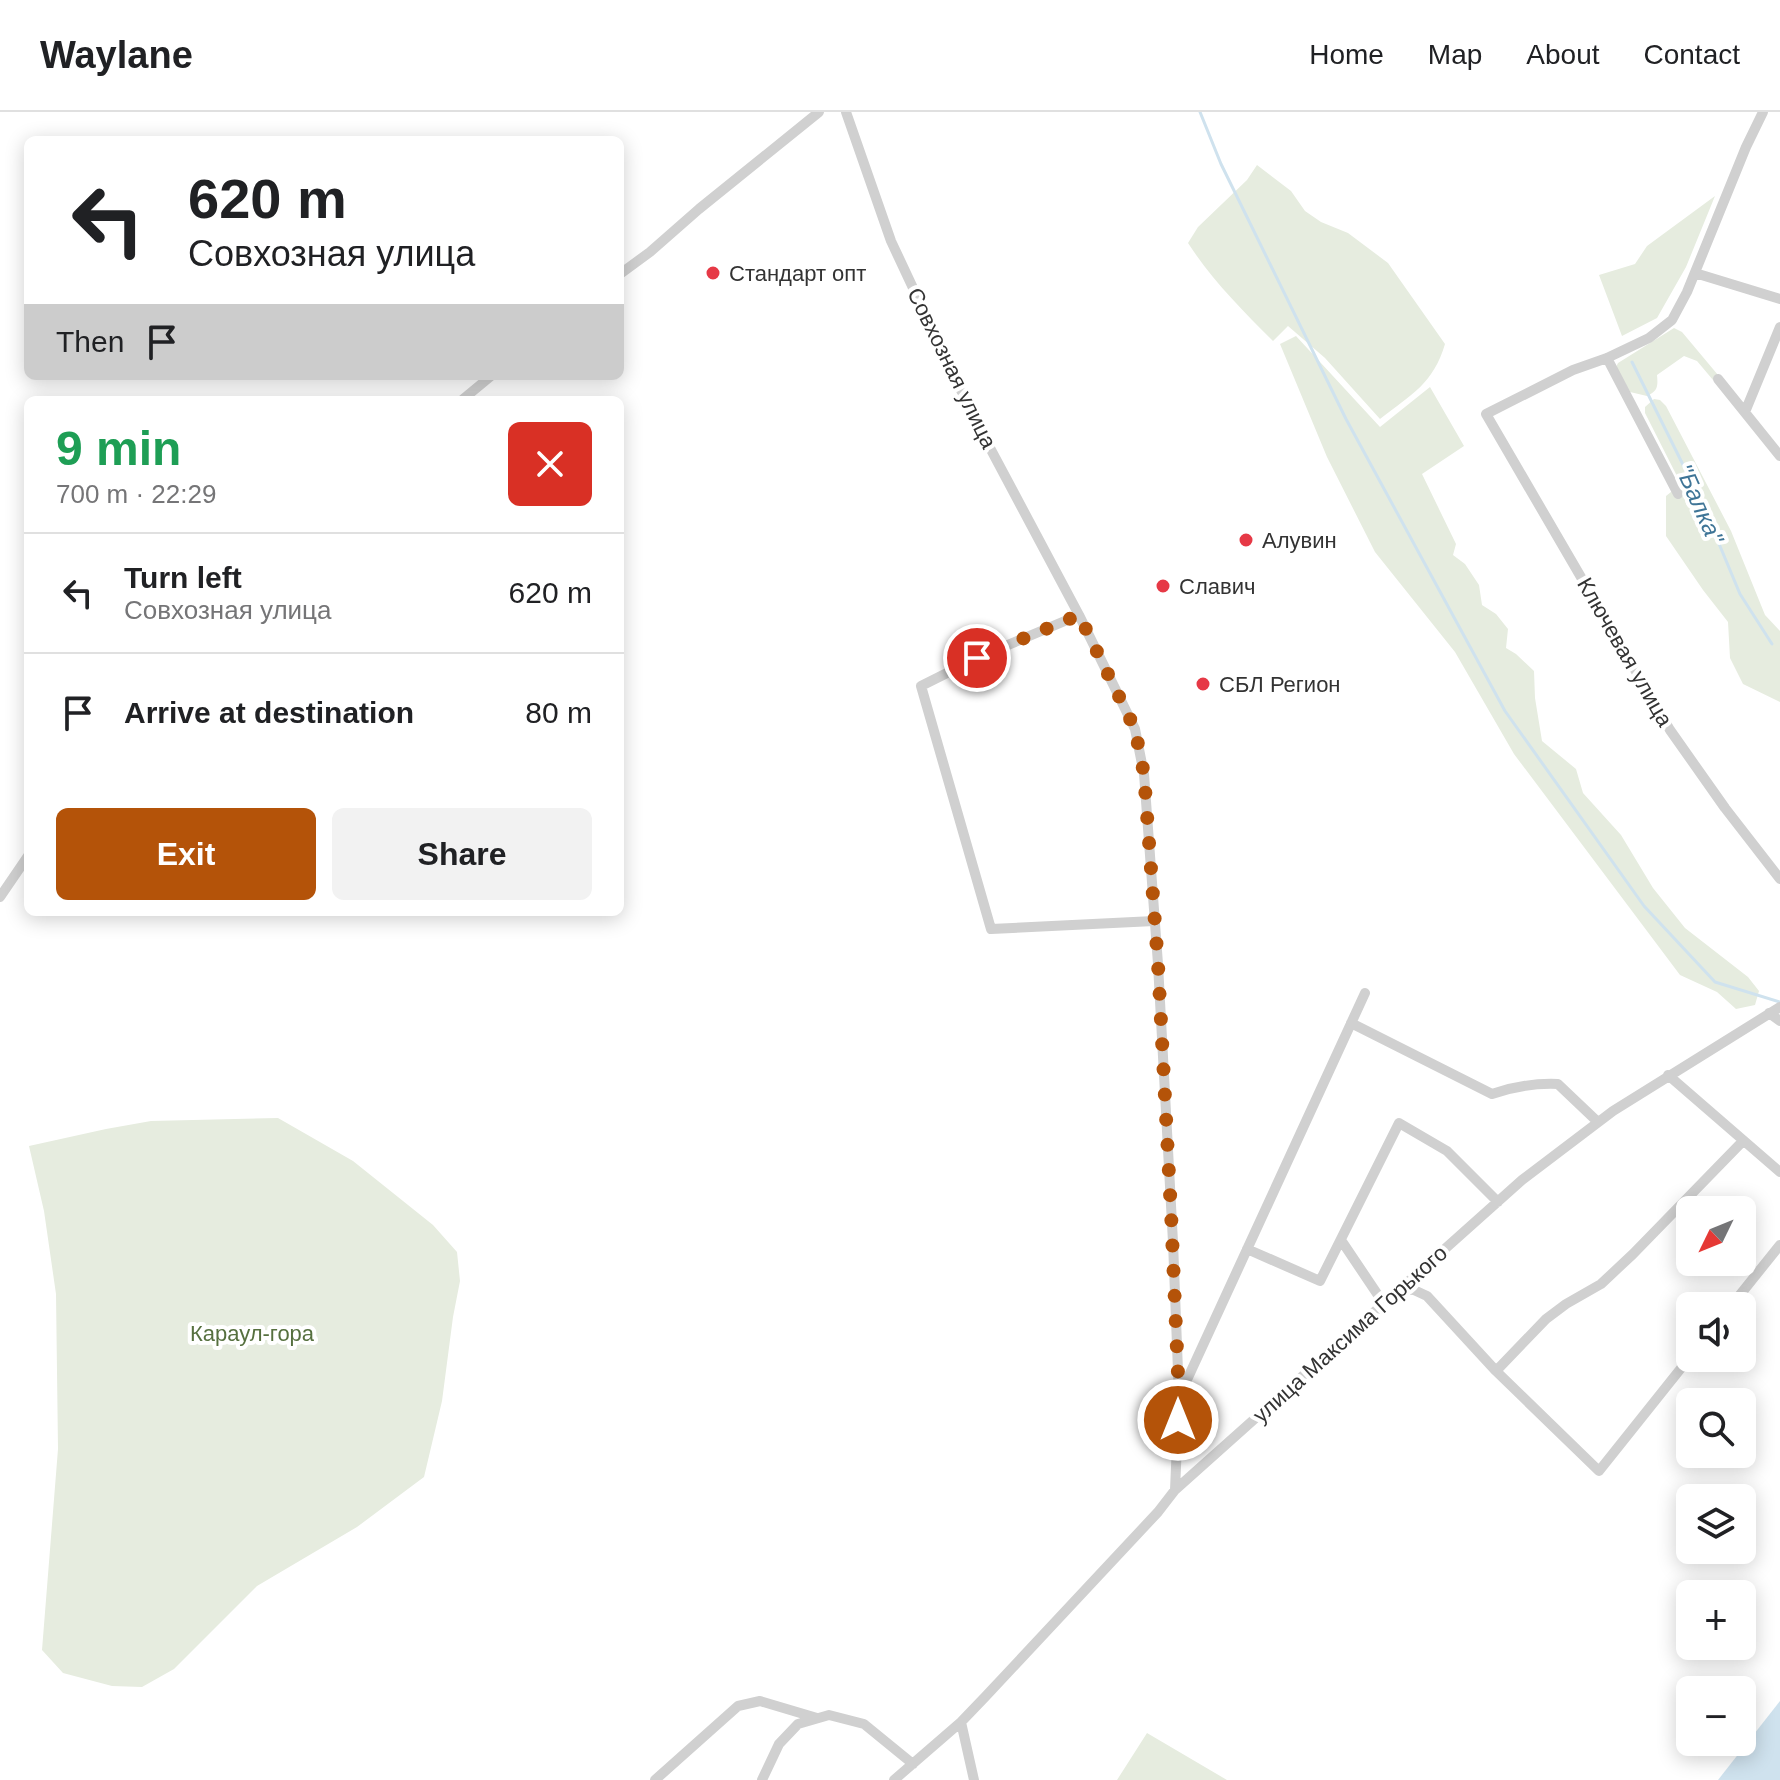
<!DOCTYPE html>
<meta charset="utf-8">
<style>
body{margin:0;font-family:Arial,sans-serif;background:#f2f2f2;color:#202124;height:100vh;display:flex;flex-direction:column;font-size:30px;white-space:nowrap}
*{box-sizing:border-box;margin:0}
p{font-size:26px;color:#757577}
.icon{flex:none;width:44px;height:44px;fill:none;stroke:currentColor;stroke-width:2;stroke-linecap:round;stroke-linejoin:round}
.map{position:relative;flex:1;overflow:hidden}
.side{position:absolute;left:24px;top:284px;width:600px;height:520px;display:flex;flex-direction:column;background:#fff;border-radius:12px;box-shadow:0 4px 20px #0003}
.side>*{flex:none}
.top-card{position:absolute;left:24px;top:24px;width:600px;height:244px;border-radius:12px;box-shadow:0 4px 20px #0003;background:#fff;color:#202124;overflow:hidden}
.needle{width:52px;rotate:227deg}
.fabs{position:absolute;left:1676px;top:1084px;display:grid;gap:16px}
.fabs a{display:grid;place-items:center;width:80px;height:80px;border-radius:12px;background:#fff;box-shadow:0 4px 20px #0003;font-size:40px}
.pin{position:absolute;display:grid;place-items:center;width:68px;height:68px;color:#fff;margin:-34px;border:4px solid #fff;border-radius:50%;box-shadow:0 2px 8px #0007}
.me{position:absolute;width:88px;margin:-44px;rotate:0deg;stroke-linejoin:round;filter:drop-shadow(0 0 6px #0008)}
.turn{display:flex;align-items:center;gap:28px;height:168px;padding:0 32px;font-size:36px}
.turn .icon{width:104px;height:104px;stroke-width:2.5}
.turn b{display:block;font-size:56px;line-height:68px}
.then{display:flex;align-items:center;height:76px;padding:0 32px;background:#0003;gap:16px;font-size:30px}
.round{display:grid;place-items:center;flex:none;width:84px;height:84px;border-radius:12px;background:#f2f2f2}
.head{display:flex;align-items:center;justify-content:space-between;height:136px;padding:0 32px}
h1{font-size:48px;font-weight:700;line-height:60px;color:#1e9e55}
.primary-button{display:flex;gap:16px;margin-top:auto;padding:16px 32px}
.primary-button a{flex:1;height:92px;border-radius:12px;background:#b45309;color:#fff;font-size:32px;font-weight:700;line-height:92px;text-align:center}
.primary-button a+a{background:#f2f2f2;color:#202124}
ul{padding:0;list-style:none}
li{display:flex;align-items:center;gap:24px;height:120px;padding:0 32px;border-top:2px solid #e0e0e0}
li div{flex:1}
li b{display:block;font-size:30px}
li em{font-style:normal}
header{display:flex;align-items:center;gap:48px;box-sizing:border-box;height:112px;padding:0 40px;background:#fff;border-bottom:2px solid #e0e0e0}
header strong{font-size:38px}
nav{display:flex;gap:44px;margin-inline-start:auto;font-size:28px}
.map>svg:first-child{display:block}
</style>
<header>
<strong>Waylane</strong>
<nav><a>Home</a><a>Map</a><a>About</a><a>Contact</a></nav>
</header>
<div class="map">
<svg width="1780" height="1668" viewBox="0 0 1780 1668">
<rect width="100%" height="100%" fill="#fff"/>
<!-- green -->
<path fill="#e6ecdf" d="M 1257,53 L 1291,79 L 1305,99 L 1321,110 L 1348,121 L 1388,151 L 1445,232 C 1433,272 1412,282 1380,307 L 1325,246 L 1288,214 L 1273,229 C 1242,198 1212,168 1188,131 L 1198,115 L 1247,68 Z
M 1715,84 L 1686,155 L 1657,206 L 1622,224 L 1599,163 L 1635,152 L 1647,134 Z
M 1674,216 L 1682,220 L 1718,263 L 1713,268 L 1697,249 L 1684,244 L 1657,263 C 1658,274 1658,279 1647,284 L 1630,280 L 1616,255 L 1618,251 Z
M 1296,224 L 1380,315 L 1430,275 L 1464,334 L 1422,362 L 1456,432 L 1453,443 L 1465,452 L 1479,473 L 1482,493 L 1496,502 L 1508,517 L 1506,536 L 1516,542 L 1534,559 L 1535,586 L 1542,629 L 1576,657 L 1583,681 L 1621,723 L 1653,776 L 1685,816 L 1748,865 L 1759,879 L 1755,893 L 1736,897 L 1717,880 L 1680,863 L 1514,642 L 1455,540 L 1375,440 L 1327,345 L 1280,232 Z
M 1654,287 L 1660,288 L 1666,294 L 1731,419 L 1765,503 L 1780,519 L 1780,590 L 1743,572 L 1730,546 L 1728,510 L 1703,478 L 1666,424 L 1666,384 L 1681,372 L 1645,301 L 1645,295 Z
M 278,1006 L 353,1049 L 433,1113 L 457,1140 L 460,1169 L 453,1205 L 442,1289 L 424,1365 L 357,1415 L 257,1474 L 174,1557 L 142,1575 L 112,1574 L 63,1561 L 42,1538 L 58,1337 L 56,1182 L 44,1099 L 29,1034 L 106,1017 L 151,1009 Z
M 1147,1621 L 1227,1668 L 1117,1668 Z"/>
<!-- water -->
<path fill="#cfe2ee" d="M 1780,1589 L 1780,1668 L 1718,1668 Z"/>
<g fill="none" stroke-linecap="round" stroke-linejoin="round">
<!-- stream -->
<path stroke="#cfe2ee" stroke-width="3" d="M 1200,0 L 1221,52 L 1346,307 L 1505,599 L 1644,794 L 1715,870 L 1780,890
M 1632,250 L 1702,391 L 1740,482 L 1772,532"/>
<!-- minor -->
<path stroke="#d0d0d0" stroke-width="10" d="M 846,0 L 891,129 L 973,304 L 1079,503 L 1135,617 L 1144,662 L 1158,852 L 1173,1130 L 1179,1285 L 1175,1378
M 1763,0 L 1746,35 L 1687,180 L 1672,208 L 1649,226 L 1607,246 L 1573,258 L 1486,302 L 1670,618 L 1725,696 L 1780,767
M 1695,161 L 1780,187
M 620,162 L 650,140 L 699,97 L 819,0
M 1607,246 L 1678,382
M 1718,267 L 1780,344
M 462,288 L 491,264
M 1745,300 L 1780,215
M 1079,503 L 977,546 L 921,574 L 991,817 L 1154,809
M 0,785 L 28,744
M 1769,901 L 1780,909
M 1351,911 L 1492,982 C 1515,974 1534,971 1558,972 L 1598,1010
M 1668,963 L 1780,1060
M 1341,1128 L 1384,1192
M 1247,1137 L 1320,1169 L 1399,1011 L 1447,1039 L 1498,1090
M 1400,1177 L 1414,1178 L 1427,1184 L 1496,1259 L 1599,1359 L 1690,1245
M 1731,1194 L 1780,1133
M 1496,1259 L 1546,1207 L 1566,1192 L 1601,1172 L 1633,1142 L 1743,1029
M 1180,1283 L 1365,881
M 961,1610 L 974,1668
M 655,1668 L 738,1594 L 760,1589 L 817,1606
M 762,1668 L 779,1632 L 798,1612 L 829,1603 L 864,1612 L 913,1652
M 894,1668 L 961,1610 L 985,1585 L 1158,1400 L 1175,1378 L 1522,1068 L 1613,999 L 1780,895"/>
</g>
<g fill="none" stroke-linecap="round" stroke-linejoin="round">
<!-- route -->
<path stroke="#b45309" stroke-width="14" stroke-dasharray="0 25.2" d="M 977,546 L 1079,503 L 1135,617 L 1144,662 L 1158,852 L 1171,1100 L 1179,1285 L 1178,1308"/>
</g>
<!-- markers -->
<g fill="#e63946" stroke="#fff" stroke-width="3">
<circle cx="713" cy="161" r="8"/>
<circle cx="1246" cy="428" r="8"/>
<circle cx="1163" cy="474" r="8"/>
<circle cx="1203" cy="572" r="8"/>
</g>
<g text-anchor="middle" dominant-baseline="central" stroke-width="8" stroke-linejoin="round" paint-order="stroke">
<!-- poi labels -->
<g font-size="22" fill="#333" stroke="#fff" text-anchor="start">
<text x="729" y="161">Стандарт опт</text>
<text x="1262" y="428">Алувин</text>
<text x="1179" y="474">Славич</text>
<text x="1219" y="572">СБЛ Регион</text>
</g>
<!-- street labels -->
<g font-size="22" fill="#333" stroke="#fff">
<text transform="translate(952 256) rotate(64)">Совхозная улица</text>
<text transform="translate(1625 540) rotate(60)">Ключевая улица</text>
<text transform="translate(1350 1222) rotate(-42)">улица Максима Горького</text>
</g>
<!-- park labels -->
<g font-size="22" fill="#56703f" stroke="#fff">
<text x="252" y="1221">Караул-гора</text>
</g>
<!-- water labels -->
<g font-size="24" font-style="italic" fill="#3f7597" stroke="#fff">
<text transform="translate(1700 392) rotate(66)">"Балка"</text>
</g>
</g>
</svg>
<div class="fabs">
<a><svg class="needle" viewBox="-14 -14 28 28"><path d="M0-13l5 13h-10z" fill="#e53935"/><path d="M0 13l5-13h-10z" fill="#757577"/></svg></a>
<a><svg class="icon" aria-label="sound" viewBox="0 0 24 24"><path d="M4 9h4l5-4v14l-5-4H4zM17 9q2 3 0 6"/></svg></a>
<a><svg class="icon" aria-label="search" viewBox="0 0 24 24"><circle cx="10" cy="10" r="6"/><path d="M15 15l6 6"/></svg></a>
<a><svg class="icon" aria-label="layers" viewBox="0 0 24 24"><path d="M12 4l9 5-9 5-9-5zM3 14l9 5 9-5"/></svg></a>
<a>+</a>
<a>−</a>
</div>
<div class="pin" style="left:977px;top:546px;background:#d93025"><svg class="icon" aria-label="arrive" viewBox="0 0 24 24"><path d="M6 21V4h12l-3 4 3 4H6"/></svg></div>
<svg class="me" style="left:1178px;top:1308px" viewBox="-20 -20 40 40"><circle r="17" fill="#b45309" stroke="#fff" stroke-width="3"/><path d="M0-11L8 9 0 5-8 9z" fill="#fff"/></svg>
<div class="top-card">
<div class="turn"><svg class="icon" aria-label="left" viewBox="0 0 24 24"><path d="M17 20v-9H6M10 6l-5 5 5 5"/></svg><div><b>620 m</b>Совхозная улица</div></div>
<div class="then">Then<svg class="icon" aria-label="arrive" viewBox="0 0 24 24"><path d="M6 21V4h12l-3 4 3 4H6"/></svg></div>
</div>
<section class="side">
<div class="head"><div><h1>9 min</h1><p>700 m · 22:29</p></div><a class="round" style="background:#d93025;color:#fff"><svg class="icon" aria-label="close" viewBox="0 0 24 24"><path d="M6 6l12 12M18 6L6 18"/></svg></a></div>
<ul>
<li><svg class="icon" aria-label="left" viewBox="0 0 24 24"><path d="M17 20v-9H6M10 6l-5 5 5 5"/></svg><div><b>Turn left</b><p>Совхозная улица</p></div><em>620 m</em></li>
<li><svg class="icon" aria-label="arrive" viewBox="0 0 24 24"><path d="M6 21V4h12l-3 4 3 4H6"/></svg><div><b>Arrive at destination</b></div><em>80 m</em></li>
</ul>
<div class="primary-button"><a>Exit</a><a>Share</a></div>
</section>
</div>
